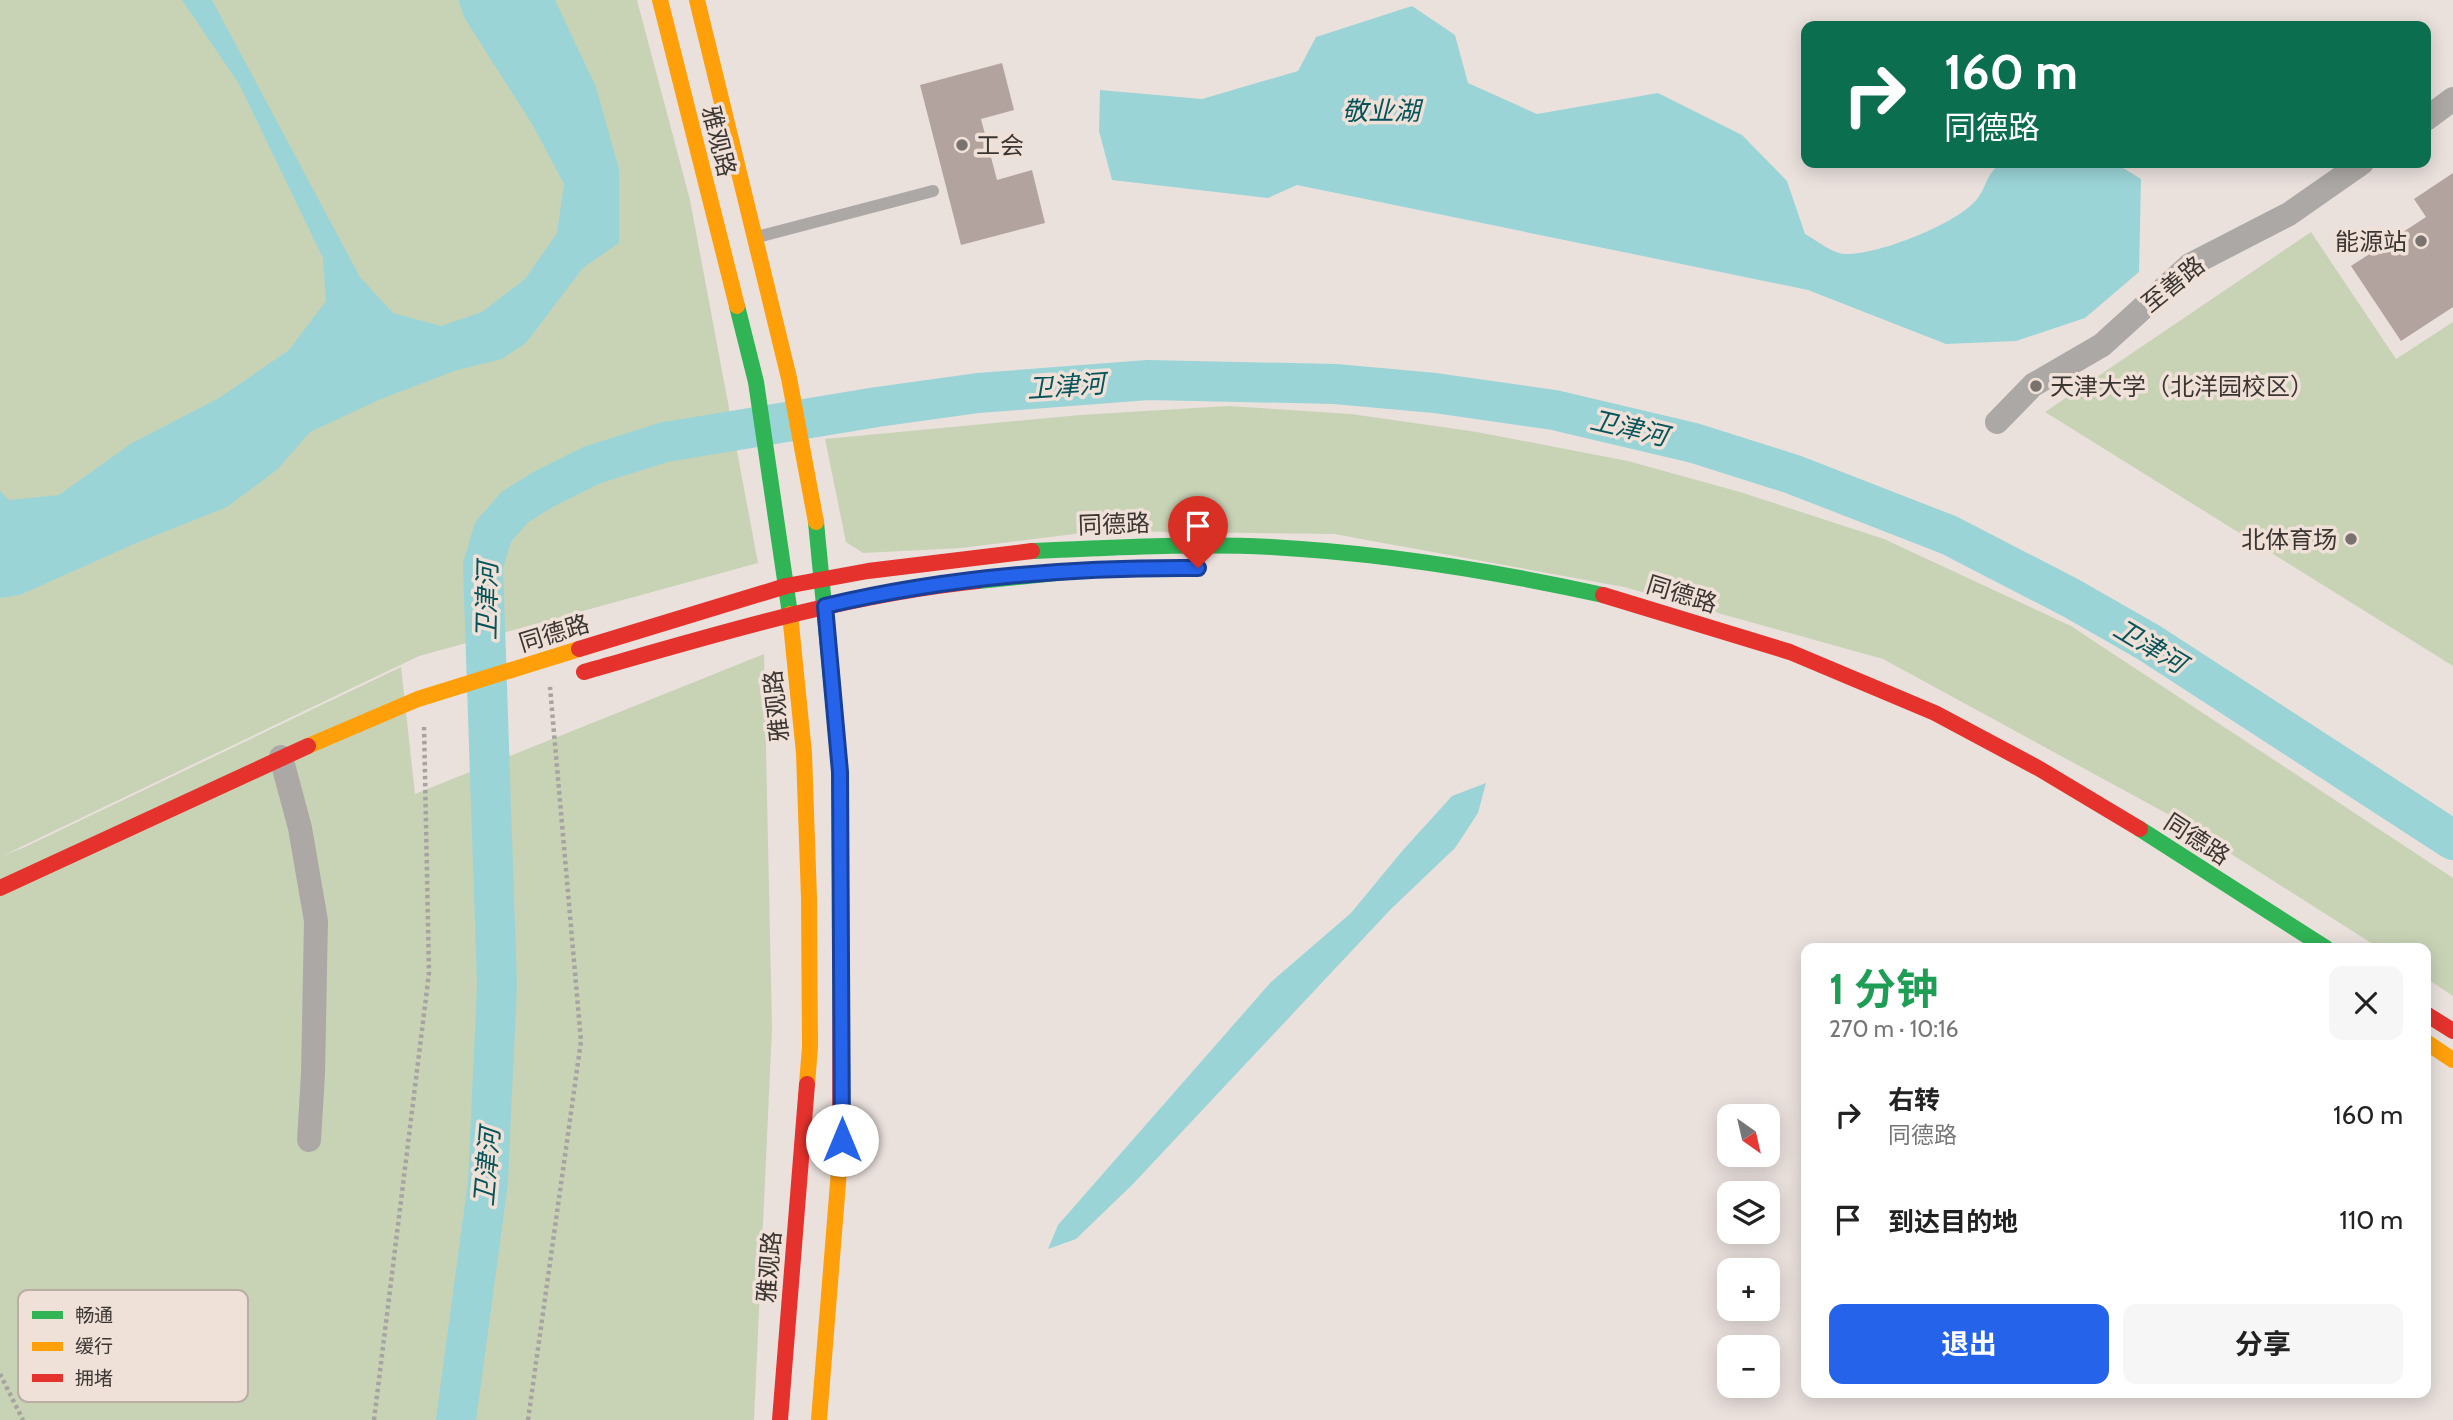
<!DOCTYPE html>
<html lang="zh">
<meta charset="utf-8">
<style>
body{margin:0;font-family:Cabin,"Noto Sans SC",sans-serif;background:#f6f6f6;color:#222;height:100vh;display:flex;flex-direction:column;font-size:26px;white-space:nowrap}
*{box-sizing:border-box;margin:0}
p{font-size:23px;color:#767676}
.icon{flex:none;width:38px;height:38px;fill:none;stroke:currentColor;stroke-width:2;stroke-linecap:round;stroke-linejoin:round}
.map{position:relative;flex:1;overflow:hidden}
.side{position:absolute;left:1801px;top:943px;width:630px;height:455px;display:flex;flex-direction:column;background:#fff;border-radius:14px;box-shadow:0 4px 18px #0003}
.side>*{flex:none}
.hud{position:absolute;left:1801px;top:21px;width:630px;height:147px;border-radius:14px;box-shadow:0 4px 18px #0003;background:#0b6e4f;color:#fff;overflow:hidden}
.needle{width:46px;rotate:146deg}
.tools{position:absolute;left:1717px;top:1104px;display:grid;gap:14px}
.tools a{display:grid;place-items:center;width:63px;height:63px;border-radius:14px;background:#fff;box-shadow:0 4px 18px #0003;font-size:35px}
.pin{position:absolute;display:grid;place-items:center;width:60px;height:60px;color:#fff;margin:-72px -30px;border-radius:50% 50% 50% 0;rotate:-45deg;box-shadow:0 0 7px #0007}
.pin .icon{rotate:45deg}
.me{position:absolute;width:77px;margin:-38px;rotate:0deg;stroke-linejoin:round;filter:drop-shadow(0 0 5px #0008)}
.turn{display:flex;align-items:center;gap:24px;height:147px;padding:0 28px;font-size:32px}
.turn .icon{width:91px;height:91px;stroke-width:2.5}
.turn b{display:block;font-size:49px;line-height:60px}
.round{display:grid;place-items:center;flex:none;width:74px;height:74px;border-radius:14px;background:#f6f6f6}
.summary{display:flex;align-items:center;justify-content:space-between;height:119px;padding:0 28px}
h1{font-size:42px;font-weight:700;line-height:52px;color:#1e9e55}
.primary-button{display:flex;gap:14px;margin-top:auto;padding:14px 28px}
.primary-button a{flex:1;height:80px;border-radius:14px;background:#2563eb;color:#fff;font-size:28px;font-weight:700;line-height:80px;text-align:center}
.primary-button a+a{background:#f6f6f6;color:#222}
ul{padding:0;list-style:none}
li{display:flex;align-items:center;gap:21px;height:105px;padding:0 28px}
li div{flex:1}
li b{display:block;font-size:26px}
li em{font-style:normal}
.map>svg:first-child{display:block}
</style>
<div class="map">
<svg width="2453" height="1420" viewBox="0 0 2453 1420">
<rect width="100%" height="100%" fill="#eae1dd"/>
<!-- green -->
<path fill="#c8d3b6" d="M 0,0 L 637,0 L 690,200 L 758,563 L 419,656 L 4,855 L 25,847 L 401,667 L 415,794 L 764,654 L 772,1028 L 754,1420 L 0,1420 Z
M 2311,232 L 2396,359 L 2453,322 L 2453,666 L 2045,412 Z
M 1228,406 L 1351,414 L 1477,432 L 1628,461 L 1740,492 L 1884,539 L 2071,626 L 2453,878 L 2453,996 L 2426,978 L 2426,948 L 2379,948 L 2173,817 L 1883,659 L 1624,587 L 1334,534 L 1098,531 L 961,548 L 863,553 L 846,542 L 825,439 L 1080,415 Z"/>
<!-- water -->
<path fill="#9bd4d7" d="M 182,0 L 212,0 L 360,277 L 393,313 L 441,326 L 482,312 L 525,279 L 557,233 L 564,184 L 532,124 L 465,19 L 458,0 L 555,0 L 596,87 L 619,169 L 619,243 L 583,268 L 526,343 L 502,359 L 457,370 L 381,399 L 310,432 L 278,469 L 227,507 L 134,544 L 20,595 L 0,598 L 0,491 L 9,500 L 59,495 L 132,443 L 219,398 L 289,350 L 326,301 L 323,258 L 239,84 Z
M 1412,6 L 1455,35 L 1468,83 L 1537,114 L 1658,93 L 1742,135 L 1787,181 L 1805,234 C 1816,240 1832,253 1844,254 C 1875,256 1958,224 1977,199 C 1988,185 1984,177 2001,163 L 2115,163 L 2141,179 L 2139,272 L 2085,318 L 2016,341 L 1946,344 L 1808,290 L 1297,185 L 1268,198 L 1112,180 L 1099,131 L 1100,90 L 1202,99 L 1298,71 L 1316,37 Z
M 1486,783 L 1478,813 L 1455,848 L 1391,909 L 1133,1184 L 1076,1239 L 1048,1249 L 1058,1225 L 1271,982 L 1351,913 L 1403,850 L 1452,796 Z"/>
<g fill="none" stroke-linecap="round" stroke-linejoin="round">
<!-- river -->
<path stroke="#9bd4d7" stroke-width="40" d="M 456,1420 L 488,1182 L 497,985 L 483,566 L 493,532 L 515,507 L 544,489 L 592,465 L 665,442 L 877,407 L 978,393 L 1148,380 L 1335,384 L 1435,393 L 1554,410 L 1694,443 L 1792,474 L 1949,535 L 2071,598 L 2148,642 L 2453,840"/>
</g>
<!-- building -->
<path fill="#b2a39f" d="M 1002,63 L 1014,110 L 981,119 L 997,180 L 1032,170 L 1045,223 L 961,245 L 920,85 Z
M 2453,173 L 2453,307 L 2401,341 L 2351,266 L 2426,217 L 2414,199 Z"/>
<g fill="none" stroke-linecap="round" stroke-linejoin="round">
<!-- path -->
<path stroke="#a7a3a1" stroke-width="4.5" stroke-dasharray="3.5 3.5" stroke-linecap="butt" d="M 0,1374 L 23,1420
M 374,1420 L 429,973 L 424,724
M 528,1420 L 581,1041 L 550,687"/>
<!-- lane -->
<path stroke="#aca8a6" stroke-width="12" d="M 757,237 L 933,191"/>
<!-- street -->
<path stroke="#aca8a6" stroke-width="24" d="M 2426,119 L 2453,99
M 1997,422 L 2033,385 L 2102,345 L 2190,265 L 2289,214 L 2362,163
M 281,757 L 300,828 L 316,921 L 313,1074 L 309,1140"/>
<!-- fast -->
<path stroke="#30b455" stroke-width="16" d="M 737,306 L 756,382 L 790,614
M 816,522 L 840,772 L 841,889
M 1032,551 C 1111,548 1191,543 1271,547 C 1383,553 1494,571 1603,595
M 978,581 L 1076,571
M 2140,829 L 2326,948"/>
<!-- slow -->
<path stroke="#ff9f0a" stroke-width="16" d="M 660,0 L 737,306
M 697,0 L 789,378 L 816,522
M 790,614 L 804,753 L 809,898 L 810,1047 L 807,1084
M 308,746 L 418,699 L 579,649
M 2426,1042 L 2453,1060
M 819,1420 L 840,1158"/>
<!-- jam -->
<path stroke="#e5322d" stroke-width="16" d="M 1603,595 L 1790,652 L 1935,713 L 2038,768 L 2140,829
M 579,649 L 786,586 L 868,571 L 1032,551
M 584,672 C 714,635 843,595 978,581
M 0,888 L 308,746
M 2426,1014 L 2453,1031
M 840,1158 L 841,889
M 780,1420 L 807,1084"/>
</g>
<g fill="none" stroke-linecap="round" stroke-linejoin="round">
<defs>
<path id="route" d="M 842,1140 L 840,772 L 825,606 C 946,577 1074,567 1198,568"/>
</defs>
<!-- route casing -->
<use href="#route" stroke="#184099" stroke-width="18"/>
<!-- route -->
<use href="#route" stroke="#2563eb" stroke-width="12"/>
</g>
<!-- markers -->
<g fill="#79726e" stroke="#efe0d8" stroke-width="2.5">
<circle cx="962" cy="145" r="7"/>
<circle cx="2421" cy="241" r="7"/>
<circle cx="2036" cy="386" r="7"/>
<circle cx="2351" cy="539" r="7"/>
</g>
<g text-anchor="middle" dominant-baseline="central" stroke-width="7" stroke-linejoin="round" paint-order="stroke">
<!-- street labels -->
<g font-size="24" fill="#3c3633" stroke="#efe0d8">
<text transform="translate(719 141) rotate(76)">雅观路</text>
<text transform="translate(2173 284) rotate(-39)">至善路</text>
<text transform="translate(1114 524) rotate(-2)">同德路</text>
<text transform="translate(1682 594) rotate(17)">同德路</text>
<text transform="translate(554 633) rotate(-17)">同德路</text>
<text transform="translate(776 706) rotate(-96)">雅观路</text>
<text transform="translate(2197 839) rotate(33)">同德路</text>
<text transform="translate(769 1267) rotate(-85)">雅观路</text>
</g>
<!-- poi labels -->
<g font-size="24" fill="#3c3633" stroke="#efe0d8" text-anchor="start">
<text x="976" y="145">工会</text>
<text x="2407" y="241" text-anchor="end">能源站</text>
<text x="2050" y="386">天津大学（北洋园校区）</text>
<text x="2337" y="539" text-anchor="end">北体育场</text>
</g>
<!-- water labels -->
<g font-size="26" font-style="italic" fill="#045459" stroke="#efe0d8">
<text x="1381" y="111">敬业湖</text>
<text transform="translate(1066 386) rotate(-4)">卫津河</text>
<text transform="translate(1629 428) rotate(13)">卫津河</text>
<text transform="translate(487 601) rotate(-89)">卫津河</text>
<text transform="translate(2150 646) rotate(31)">卫津河</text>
<text transform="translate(487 1167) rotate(-85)">卫津河</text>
</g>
</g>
<!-- legend -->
<rect x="18" y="1290" width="230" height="112" rx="10" fill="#efe0d8" stroke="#b9ada6" stroke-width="2"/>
<rect x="32" y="1311" width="31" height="8" fill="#30b455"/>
<rect x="32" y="1342" width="31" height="9" fill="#ff9f0a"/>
<rect x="32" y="1374" width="31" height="8" fill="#e5322d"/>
<g font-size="19" fill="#3c3633">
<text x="75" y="1322">畅通</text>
<text x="75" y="1353">缓行</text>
<text x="75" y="1385">拥堵</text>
</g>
</svg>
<div class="tools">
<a><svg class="needle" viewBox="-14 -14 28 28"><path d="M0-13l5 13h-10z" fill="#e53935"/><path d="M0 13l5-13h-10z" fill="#767676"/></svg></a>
<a><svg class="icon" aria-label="layers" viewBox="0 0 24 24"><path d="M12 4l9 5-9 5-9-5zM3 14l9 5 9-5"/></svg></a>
<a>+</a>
<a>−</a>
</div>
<div class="pin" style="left:1198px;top:568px;background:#d93025"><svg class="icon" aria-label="arrive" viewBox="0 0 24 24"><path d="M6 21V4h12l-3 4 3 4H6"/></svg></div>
<svg class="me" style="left:842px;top:1140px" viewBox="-20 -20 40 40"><circle r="19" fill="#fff"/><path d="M0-13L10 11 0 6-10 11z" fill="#2563eb"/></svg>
<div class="hud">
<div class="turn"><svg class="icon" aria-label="right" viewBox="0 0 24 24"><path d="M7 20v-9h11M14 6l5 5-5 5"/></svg><div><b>160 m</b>同德路</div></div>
</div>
<section class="side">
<div class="summary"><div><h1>1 分钟</h1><p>270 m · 10:16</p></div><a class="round"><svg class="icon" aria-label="close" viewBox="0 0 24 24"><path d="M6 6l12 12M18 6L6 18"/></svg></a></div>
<ul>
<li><svg class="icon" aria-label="right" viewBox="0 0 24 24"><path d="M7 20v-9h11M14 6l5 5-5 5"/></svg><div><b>右转</b><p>同德路</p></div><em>160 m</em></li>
<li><svg class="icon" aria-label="arrive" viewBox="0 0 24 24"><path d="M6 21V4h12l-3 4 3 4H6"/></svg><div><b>到达目的地</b></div><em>110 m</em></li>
</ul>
<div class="primary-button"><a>退出</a><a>分享</a></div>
</section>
</div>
